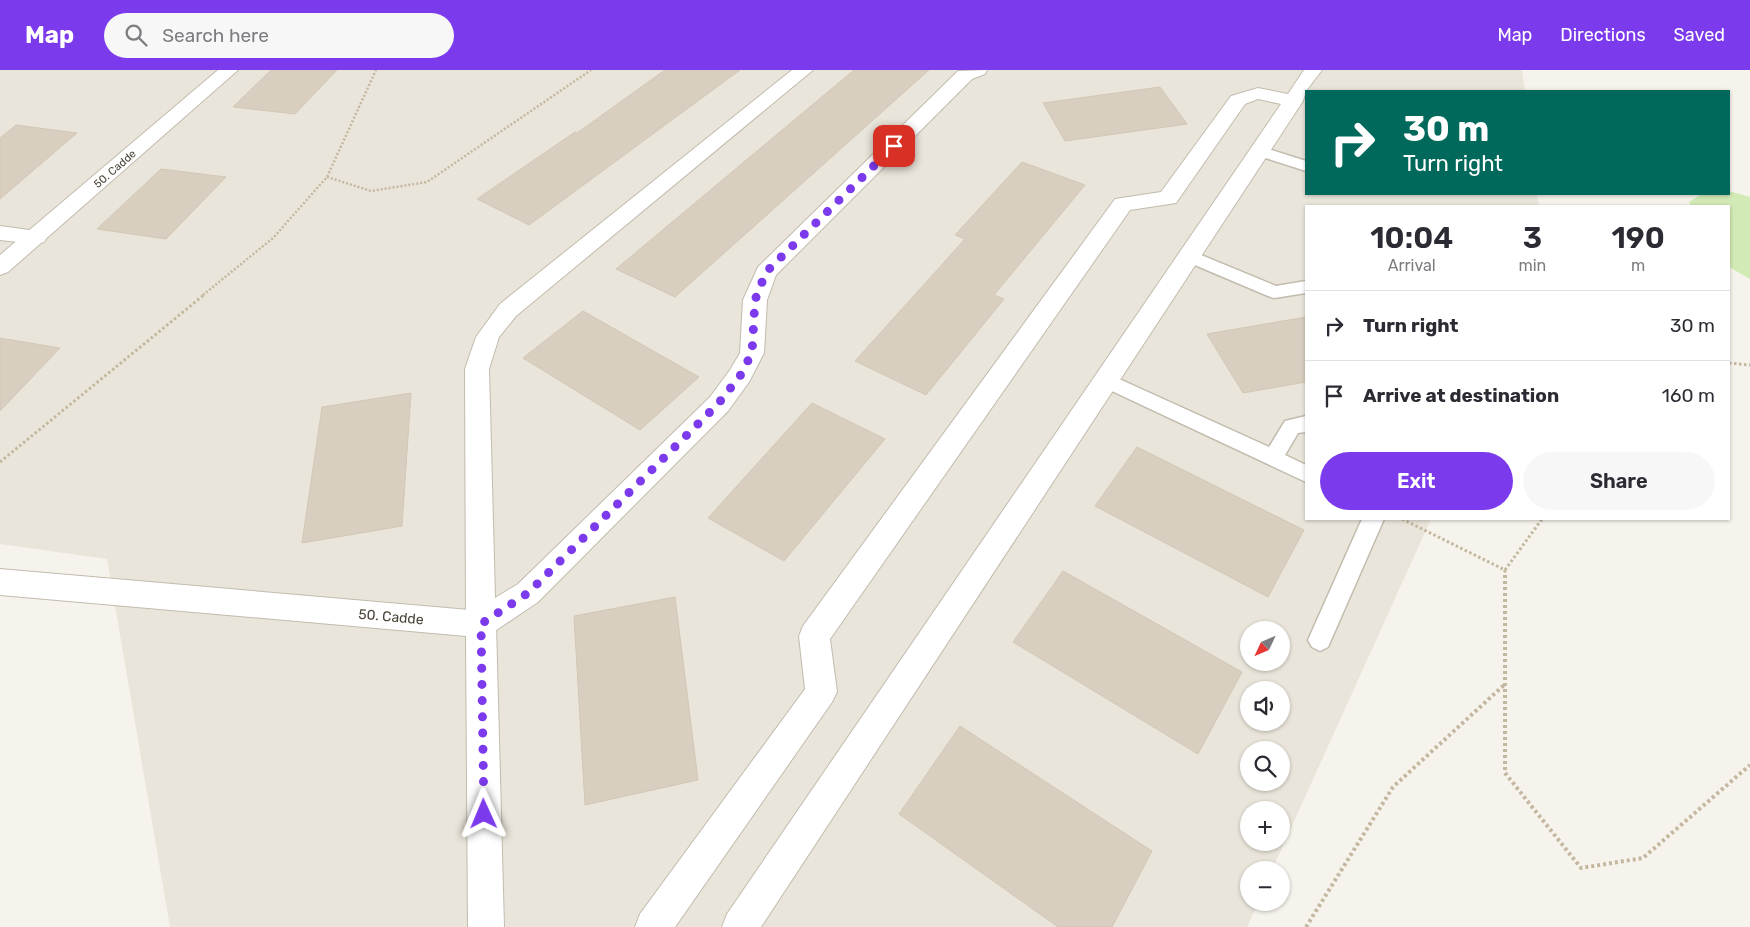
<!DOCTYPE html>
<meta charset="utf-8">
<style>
body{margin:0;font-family:Rubik,sans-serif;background:#f7f7f7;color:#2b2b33;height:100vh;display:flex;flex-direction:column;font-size:19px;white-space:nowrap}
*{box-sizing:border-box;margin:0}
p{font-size:16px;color:#7c7c81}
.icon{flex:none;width:28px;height:28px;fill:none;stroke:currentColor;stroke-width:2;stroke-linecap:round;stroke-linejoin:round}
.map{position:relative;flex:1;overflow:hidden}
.sheet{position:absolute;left:1305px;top:135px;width:425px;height:315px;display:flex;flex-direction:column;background:#fff;border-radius:0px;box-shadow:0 1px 4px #0004}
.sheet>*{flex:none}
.banner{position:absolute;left:1305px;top:20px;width:425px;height:105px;border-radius:0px;box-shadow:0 1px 4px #0004;background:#00695c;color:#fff;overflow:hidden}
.needle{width:32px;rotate:226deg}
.controls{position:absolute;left:1240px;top:551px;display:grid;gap:10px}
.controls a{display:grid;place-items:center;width:50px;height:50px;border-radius:50%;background:#fff;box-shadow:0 1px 4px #0004;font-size:25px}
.pin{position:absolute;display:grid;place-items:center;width:42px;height:42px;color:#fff;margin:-21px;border-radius:10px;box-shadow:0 2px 8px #0006}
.me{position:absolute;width:55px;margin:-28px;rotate:359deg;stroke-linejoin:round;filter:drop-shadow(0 0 4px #0008)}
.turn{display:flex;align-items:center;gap:18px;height:105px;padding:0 15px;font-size:22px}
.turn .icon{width:65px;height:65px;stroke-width:2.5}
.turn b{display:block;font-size:35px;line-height:42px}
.eta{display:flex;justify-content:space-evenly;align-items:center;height:85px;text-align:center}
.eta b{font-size:30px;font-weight:600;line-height:35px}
.primary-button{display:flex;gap:10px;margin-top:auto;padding:10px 15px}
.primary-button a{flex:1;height:58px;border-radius:30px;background:#7c3aed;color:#fff;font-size:20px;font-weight:600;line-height:58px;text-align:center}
.primary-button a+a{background:#f7f7f7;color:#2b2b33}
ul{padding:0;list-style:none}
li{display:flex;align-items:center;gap:15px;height:70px;padding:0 15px;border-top:1px solid #e1e1e2}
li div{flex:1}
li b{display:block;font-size:19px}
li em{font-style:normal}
header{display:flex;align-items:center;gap:30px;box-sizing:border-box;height:70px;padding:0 25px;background:#7c3aed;color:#fff}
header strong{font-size:24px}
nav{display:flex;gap:28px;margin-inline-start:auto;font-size:18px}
.search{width:350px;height:45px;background:#f7f7f7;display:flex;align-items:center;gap:12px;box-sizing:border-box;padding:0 18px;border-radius:28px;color:#7c7c81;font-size:19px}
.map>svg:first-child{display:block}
</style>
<header>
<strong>Map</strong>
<div class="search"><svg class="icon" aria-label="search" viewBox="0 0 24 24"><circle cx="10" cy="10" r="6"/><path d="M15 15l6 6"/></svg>Search here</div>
<nav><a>Map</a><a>Directions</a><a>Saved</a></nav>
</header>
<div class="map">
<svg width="1750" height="857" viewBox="0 0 1750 857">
<rect width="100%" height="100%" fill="#f6f3ec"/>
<!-- residential -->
<path fill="#eae5da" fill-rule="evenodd" d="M 0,0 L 1522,0 L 1525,21 L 1306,21 L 1306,124 L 1537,124 L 1539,136 L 1306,136 L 1306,449 L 1431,449 L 1272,800 L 1249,800 L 1249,832 L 1258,833 L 1247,857 L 170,857 L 107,489 L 0,474 ZM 1249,560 L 1281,560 L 1281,592 L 1249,592 ZM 1249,620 L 1281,620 L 1281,652 L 1249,652 ZM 1249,680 L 1281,680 L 1281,712 L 1249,712 ZM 1249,740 L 1281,740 L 1281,772 L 1249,772 Z"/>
<!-- green -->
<path fill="#d2eab5" d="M 1729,121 L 1750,127 L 1750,209 L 1729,197 L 1729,136 L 1691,136 L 1689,132 L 1702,124 L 1729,124 Z"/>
<!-- building -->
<path fill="#d8cfc1" stroke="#d3c7b4" d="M 271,0 L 337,0 L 295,44 L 233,37 Z
M 665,0 L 740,0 L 529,155 L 477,129 L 575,62 L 577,63 Z
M 854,0 L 929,0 L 675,227 L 616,199 Z
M 1160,17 L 1187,54 L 1065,71 L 1043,33 Z
M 16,55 L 77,63 L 0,129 L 0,68 Z
M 1022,92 L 1085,115 L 994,225 L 1004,229 L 926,325 L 855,291 L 965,169 L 955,165 Z
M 161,99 L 226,107 L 166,169 L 97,159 Z
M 583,241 L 699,307 L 640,360 L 523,288 Z
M 1306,247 L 1306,312 L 1243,323 L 1207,264 Z
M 0,268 L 60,278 L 0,341 Z
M 411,323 L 402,456 L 302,473 L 322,337 Z
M 812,333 L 885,369 L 784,491 L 708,448 Z
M 1137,377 L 1304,460 L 1268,527 L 1095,436 Z
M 1063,501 L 1242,602 L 1198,684 L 1013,572 Z
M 675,527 L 698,710 L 585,735 L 574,546 Z
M 960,656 L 1152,781 L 1112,857 L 1058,857 L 899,744 Z"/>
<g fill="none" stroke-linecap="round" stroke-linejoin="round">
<defs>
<path id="service" d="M 1259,76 L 1306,91 L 1306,101 L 1253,84 L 1251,81 L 1253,78 Z
M 1189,180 L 1276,216 L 1306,211 L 1306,223 L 1274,228 L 1268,226 L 1183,190 L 1180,186 L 1183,182 Z
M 1106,303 L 1269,377 L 1285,351 L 1306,346 L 1306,362 L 1298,363 L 1285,385 L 1306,395 L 1306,412 L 1099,315 L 1096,310 L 1099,305 Z
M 1362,449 L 1384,449 L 1328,577 L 1320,581 L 1312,577 L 1308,570 Z"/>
<path id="minor" d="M 792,0 L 813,0 L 516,246 L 499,267 L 489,299 L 495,528 L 518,514 L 710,327 L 730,300 L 740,283 L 743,230 L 758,197 L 958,1 L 987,0 L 985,4 L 972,9 L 776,205 L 767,230 L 764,283 L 749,312 L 728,341 L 538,532 L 492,563 L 481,567 L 470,563 L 466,554 L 465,299 L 476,267 L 500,234 Z
M 1304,0 L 1322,0 L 1306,21 L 1303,31 L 761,857 L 722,857 L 727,844 L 1281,34 L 1258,29 L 1245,34 L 1176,133 L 1130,140 L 830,569 L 837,622 L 832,632 L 675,857 L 635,857 L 640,844 L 805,619 L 799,566 L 803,556 L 1115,129 L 1161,122 L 1231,26 L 1258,18 L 1288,24 Z
M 0,156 L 44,162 L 47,167 L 44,172 L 36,174 L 0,170 Z"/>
<path id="tertiary" d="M 218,0 L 238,0 L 8,202 L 0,205 L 0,185 Z
M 0,499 L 481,541 L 492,545 L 496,554 L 504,857 L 468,857 L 466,566 L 0,525 Z"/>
</defs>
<!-- service casing -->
<use href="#service" stroke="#c2bbae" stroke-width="3"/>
<!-- minor casing -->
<use href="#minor" stroke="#c2bbae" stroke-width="2"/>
<!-- tertiary casing -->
<use href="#tertiary" stroke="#c2bbae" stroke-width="2"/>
<!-- path-far2 -->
<path stroke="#c4b79f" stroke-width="2.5" stroke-dasharray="2 2" stroke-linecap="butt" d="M 327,107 L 371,121 L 427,112 L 591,0
M 203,225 L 273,168 L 327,107 L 376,0"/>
<!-- path-far1 -->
<path stroke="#c4b79f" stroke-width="3" stroke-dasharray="2.5 2.5" stroke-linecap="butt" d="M 1729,293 L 1750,295
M 0,392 L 205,224
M 1402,449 L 1505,500 L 1505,506
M 1505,500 L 1542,449"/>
<!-- path -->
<path stroke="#c4b79f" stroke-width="4" stroke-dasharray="3 3" stroke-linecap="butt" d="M 1505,505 L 1505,703 L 1581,798 L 1643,788 L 1750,695
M 1306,857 L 1393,717 L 1504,615"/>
<!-- service -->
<use href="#service" fill="#fff" fill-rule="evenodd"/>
<!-- minor -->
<use href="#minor" fill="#fff" fill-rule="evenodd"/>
<!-- tertiary -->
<use href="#tertiary" fill="#fff" fill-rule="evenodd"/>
</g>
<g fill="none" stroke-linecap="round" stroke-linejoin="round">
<!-- route -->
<path stroke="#7c3aed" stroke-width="9" stroke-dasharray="0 16.2" d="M 484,744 L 481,554 L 528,523 L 718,334 L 740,306 L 752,283 L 755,230 L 766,202 L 894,76"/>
</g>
<g text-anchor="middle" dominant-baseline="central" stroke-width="4" stroke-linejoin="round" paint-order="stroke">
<!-- far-street labels -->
<g font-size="11" fill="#4b4439" stroke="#fff">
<text transform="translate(115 99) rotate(-41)">50. Cadde</text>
</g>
<!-- street labels -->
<g font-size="14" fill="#4b4439" stroke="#fff">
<text transform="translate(391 547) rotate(5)">50. Cadde</text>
</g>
</g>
</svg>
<div class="controls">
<a><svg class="needle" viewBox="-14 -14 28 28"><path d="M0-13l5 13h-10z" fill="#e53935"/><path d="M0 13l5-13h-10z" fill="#7c7c81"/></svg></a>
<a><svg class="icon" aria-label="sound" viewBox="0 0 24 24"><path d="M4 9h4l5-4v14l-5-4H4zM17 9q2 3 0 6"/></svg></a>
<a><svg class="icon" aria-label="search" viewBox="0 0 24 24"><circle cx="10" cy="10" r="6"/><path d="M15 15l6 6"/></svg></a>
<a>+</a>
<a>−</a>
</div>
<div class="pin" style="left:894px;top:76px;background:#d93025"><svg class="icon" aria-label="arrive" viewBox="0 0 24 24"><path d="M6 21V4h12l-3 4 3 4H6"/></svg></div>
<svg class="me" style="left:484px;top:744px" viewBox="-20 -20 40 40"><path d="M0-17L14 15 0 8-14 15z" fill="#7c3aed" stroke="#fff" stroke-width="4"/></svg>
<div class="banner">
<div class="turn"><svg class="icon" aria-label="right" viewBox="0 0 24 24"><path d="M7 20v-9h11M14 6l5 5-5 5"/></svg><div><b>30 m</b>Turn right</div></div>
</div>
<section class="sheet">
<div class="eta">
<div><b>10:04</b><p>Arrival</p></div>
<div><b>3</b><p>min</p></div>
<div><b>190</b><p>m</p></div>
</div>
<ul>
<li><svg class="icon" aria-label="right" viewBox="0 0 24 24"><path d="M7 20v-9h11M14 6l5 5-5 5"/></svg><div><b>Turn right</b></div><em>30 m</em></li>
<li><svg class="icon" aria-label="arrive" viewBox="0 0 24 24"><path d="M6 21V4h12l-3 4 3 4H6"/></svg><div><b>Arrive at destination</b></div><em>160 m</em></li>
</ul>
<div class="primary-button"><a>Exit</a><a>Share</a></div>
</section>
</div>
